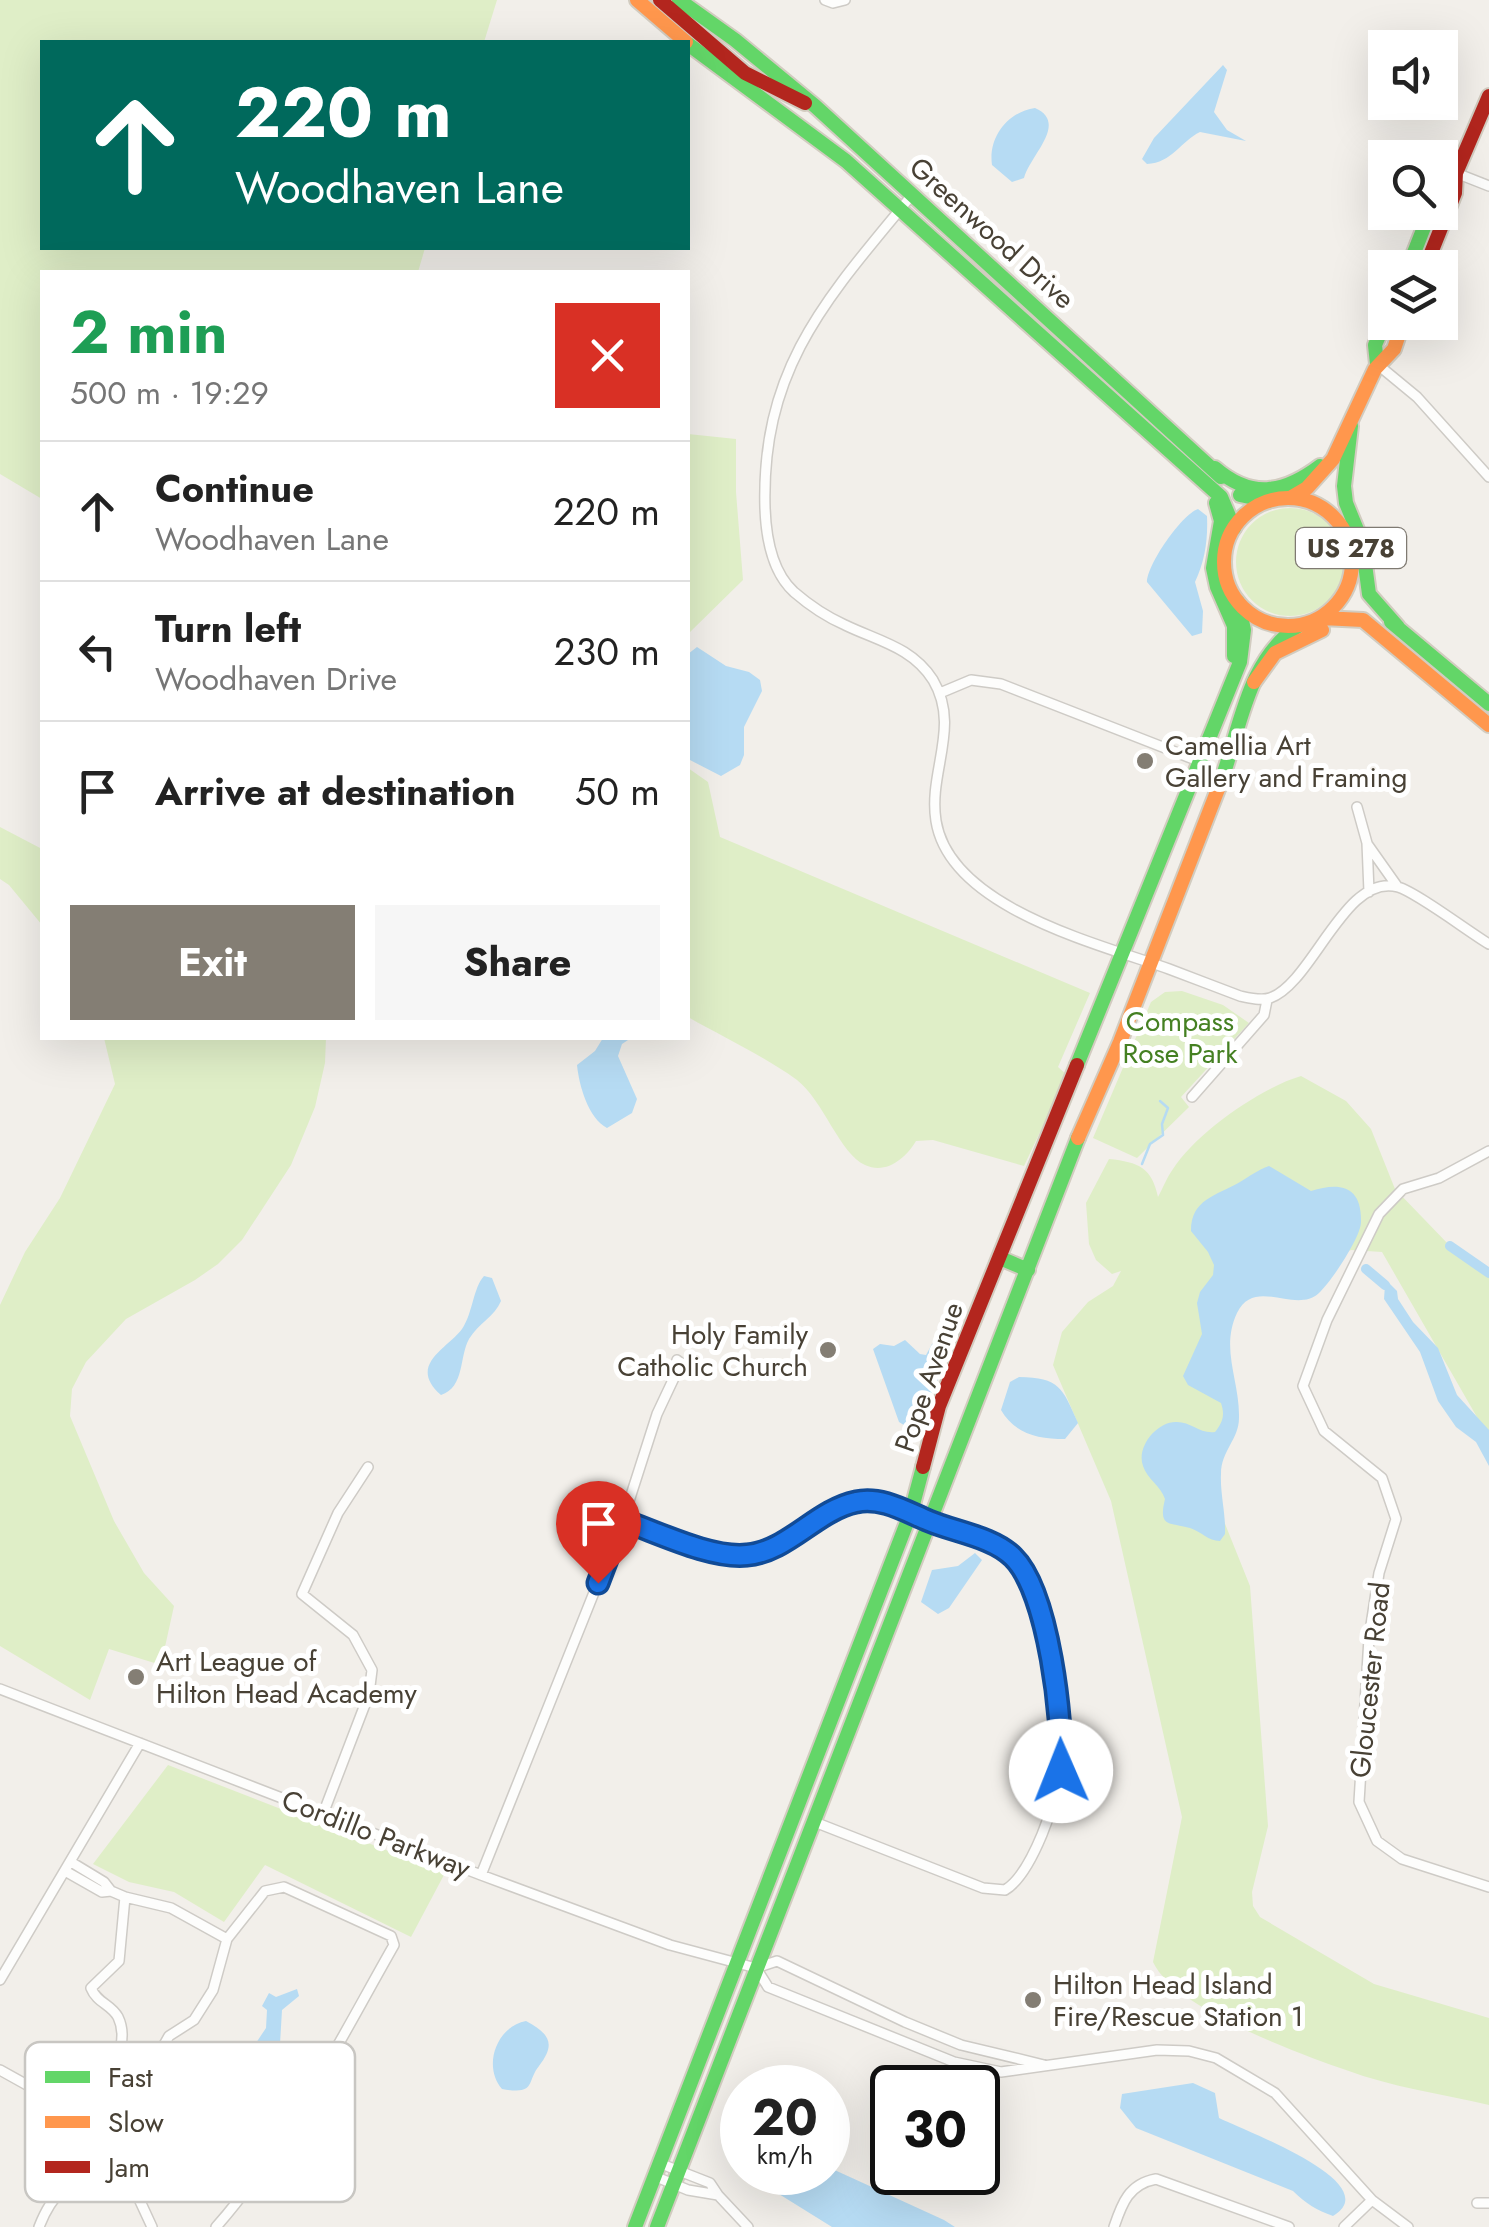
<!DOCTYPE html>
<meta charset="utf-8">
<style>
body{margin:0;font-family:Jost,sans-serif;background:#f6f6f6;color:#222;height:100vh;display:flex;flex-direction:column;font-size:38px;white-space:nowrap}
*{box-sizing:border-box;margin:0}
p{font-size:32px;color:#767676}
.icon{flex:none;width:55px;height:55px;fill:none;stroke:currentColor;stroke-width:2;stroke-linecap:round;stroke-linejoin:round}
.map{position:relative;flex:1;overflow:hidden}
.sheet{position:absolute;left:40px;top:270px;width:650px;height:770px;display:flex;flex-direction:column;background:#fff;border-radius:0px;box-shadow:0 10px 40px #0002}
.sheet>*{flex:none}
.banner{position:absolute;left:40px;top:40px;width:650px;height:210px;border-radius:0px;box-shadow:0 10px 40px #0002;background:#00695c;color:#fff;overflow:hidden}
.controls{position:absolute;left:1368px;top:30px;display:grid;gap:20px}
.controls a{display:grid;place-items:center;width:90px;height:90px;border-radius:0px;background:#fff;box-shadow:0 10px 40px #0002;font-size:50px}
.speed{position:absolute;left:720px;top:2065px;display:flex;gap:20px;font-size:50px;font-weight:700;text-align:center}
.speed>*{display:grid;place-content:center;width:130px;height:130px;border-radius:50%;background:#fff;box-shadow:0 10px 40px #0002;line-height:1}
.speed small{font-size:25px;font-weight:400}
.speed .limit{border:5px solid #111;border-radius:15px;background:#fff;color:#111}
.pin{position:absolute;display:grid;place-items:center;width:85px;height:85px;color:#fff;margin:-102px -42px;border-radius:50% 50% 50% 0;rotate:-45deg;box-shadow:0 0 10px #0007}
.pin .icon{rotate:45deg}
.me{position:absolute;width:110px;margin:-55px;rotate:359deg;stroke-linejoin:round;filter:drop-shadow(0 0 8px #0008)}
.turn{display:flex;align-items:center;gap:35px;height:210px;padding:0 30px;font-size:45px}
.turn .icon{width:130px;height:130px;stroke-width:2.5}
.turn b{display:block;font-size:70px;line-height:85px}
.round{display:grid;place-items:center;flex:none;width:105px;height:105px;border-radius:0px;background:#f6f6f6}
.overview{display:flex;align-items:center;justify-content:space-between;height:170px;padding:0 30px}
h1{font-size:60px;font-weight:700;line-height:75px;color:#1e9e55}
.action{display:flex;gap:20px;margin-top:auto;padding:20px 30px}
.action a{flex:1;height:115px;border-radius:0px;background:#847e74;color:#fff;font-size:40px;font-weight:700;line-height:115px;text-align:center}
.action a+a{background:#f6f6f6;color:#222}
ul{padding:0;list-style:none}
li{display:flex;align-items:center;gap:30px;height:140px;padding:0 30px;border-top:2px solid #e0e0e0}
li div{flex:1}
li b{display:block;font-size:38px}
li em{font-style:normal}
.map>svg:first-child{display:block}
</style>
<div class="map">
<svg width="1489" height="2227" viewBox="0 0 1489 2227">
<rect width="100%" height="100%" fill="#f2efea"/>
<!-- green -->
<path fill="#dfeec7" d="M 0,0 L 497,0 L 484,42 L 42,42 L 42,248 L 425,248 L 418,272 L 42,272 L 42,499 L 0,474 Z
M 688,434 L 736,439 L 736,492 L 743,580 L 688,634 Z
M1236 562a54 54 0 1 1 108 0a54 54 0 1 1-108 0Z
M 688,768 L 708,782 L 720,837 L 1090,993 L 1058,1067 L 1067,1075 L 1024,1166 L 933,1140 L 916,1141 C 906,1158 886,1175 865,1165 C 840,1154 823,1100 797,1080 C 764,1056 723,1037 688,1017 Z
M 0,827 L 42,849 L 42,925 L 9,885 L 0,879 Z
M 1182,991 L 1223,1005 L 1249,1023 L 1181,1097 L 1189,1107 L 1137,1158 L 1093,1138 L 1151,1002 L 1165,992 Z
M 104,1038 L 326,1038 L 325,1063 L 315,1107 L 291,1165 L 242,1240 L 218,1264 L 195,1280 L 126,1319 L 86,1362 L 72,1389 L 70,1416 L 114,1521 L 144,1573 L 174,1606 L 161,1665 L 109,1649 L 90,1700 L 0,1646 L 0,1305 L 25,1252 L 60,1198 L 115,1084 Z
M 1301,1076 L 1346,1101 L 1371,1129 L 1395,1189 L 1450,1246 L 1489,1273 L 1489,1438 L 1382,1252 L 1351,1250 L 1218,1296 L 1235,1419 L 1201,1464 L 1250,1586 L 1268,1826 L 1252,1892 L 1253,1906 L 1260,1917 L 1374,1984 L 1489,2018 L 1489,2105 C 1442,2094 1391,2087 1346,2070 C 1297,2053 1174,2008 1153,1962 L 1182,1817 L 1111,1501 L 1053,1365 L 1062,1332 L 1088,1302 L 1113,1286 L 1121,1271 L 1112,1274 L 1096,1260 L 1089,1244 L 1086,1203 L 1109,1159 C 1139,1162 1152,1168 1158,1197 C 1163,1188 1167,1177 1173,1169 C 1196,1133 1260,1088 1301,1076 Z
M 168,1765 L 445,1873 L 411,1937 L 265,1865 L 224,1922 L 174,1892 L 129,1882 L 93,1864 Z"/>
<!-- water -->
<path fill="#b6dbf3" d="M 1223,65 L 1227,70 L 1214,112 L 1227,130 L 1246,141 L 1200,132 C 1181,141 1172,163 1147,164 L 1142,159 L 1154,138 Z
M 1035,108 C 1069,123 1030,155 1024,178 L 1012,182 L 992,165 C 988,138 1007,112 1035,108 Z
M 1198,509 L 1207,516 C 1208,540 1205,561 1195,582 L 1203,611 L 1202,633 L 1192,636 L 1147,582 C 1147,565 1181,515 1198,509 Z
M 697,647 L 726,666 L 749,672 L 760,680 L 762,691 L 744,727 L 744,755 L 740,765 L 721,776 L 688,759 L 688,692 L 690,685 L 688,654 Z
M 603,1038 L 631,1038 L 622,1044 L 618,1056 L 637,1099 L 632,1113 L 607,1128 C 588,1118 579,1085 577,1065 L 595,1051 Z
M 1269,1166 L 1311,1191 C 1339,1182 1362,1185 1361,1222 C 1361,1237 1331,1282 1319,1293 C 1295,1315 1255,1276 1237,1313 C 1220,1349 1240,1381 1239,1418 C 1239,1439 1221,1451 1221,1474 C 1220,1494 1226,1514 1225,1534 L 1220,1541 C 1208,1541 1202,1532 1190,1528 C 1169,1522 1158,1528 1165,1499 C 1161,1486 1147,1479 1143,1466 C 1136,1447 1157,1421 1177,1422 C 1191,1422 1200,1434 1215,1432 C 1223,1422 1225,1415 1221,1403 L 1188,1385 L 1183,1376 L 1202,1334 L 1197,1303 L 1200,1292 L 1213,1275 L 1214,1265 L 1208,1252 L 1191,1231 C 1191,1199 1216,1196 1240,1182 C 1250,1176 1258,1170 1269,1166 Z
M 484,1276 L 492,1278 L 501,1301 C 495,1316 478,1324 469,1339 C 459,1357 465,1387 441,1395 C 407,1365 447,1349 462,1329 C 473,1313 473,1288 484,1276 Z
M 1389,1283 L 1397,1291 L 1398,1299 L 1413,1322 L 1438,1348 L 1457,1395 L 1489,1430 L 1489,1466 L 1476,1442 L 1456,1427 L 1438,1401 L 1420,1352 L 1384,1299 L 1385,1285 Z
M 952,1339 C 940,1373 933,1403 907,1427 L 899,1422 L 873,1349 L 880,1344 L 894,1346 L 905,1340 L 920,1354 L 926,1355 L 932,1344 Z
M 1019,1377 C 1060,1378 1062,1387 1078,1423 L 1065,1439 C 1038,1439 1015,1434 1001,1410 L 1010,1382 Z
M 975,1553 L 982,1560 L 949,1608 L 938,1614 L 921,1602 L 932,1570 L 958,1566 Z
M 297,1989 L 299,1996 L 282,2010 L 280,2044 L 269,2054 L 255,2056 L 252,2049 L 266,2028 L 267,2010 L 262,2006 L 269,1993 L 276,1997 Z
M 526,2021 C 550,2034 556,2044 539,2066 C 526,2082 537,2095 502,2089 C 482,2066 497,2026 526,2021 Z
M 1193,2083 L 1215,2093 L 1219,2118 C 1243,2130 1388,2183 1333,2216 C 1317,2210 1306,2204 1293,2191 L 1136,2128 L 1120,2108 L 1122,2094 Z
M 828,2167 L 944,2220 L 955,2227 L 832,2227 L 745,2173 L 828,2172 Z"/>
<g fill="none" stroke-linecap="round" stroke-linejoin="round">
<!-- stream -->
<path stroke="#b6dbf3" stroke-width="2.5" d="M 1142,1164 L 1150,1144 L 1163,1135 L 1162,1124 L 1168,1108 L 1160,1101"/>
<!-- canal -->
<path stroke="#b6dbf3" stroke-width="10" d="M 1450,1246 L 1489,1273
M 1366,1269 L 1385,1285"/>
<defs>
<path id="street" d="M 825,0 L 833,3 L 845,0
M 1456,173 L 1489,186
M 912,195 C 828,297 761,367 765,508 C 766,536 772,572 794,592 C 809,605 827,617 845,625 C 878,641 912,647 933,680 C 961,727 928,772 936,821 C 950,908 1099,944 1169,969 C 1193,978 1216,987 1240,996 C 1249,998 1261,1001 1270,998 C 1313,983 1345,872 1398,887 C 1416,892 1469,932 1489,944
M 1377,364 L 1417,397 L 1489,477
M 940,693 L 971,680 L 1001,684 L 1201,762
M 1357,807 L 1367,843 L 1369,892
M 1368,845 L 1397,886
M 1192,1097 L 1264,1015 L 1267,1000
M 1489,1151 L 1439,1178 L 1403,1189 L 1379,1214 L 1327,1320 L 1303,1386 L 1324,1431 L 1382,1478 L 1396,1519 L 1379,1573 L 1369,1638 L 1359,1802 L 1377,1841 L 1402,1859 L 1489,1887
M 623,1520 C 657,1532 721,1564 757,1554 C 785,1546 813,1523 838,1508 C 874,1493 899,1509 933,1522 C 959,1533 997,1538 1016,1560 C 1046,1596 1066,1720 1061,1767 C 1058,1799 1032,1874 1005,1890 L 983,1888 L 812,1821
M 0,1689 L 481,1875 L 670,1945 L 756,1968 L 777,1961 L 905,2022 L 961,2045 L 1044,2065
M 323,1814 L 369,1694 L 372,1670 L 353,1635 L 302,1594 L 338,1513 L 368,1467
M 65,1871 L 102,1892 L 111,1891 L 104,1882 L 71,1862
M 481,1875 L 623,1520 L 657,1414 L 681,1363 L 677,1360
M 125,1897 L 171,1908 L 227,1939
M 756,1968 L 768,1987 L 954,2062 L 1001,2072 L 1157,2050 L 1189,2051 L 1216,2058 L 1275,2093 L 1372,2200 L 1408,2227
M 0,1980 L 140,1743
M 0,2070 L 90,2120 L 127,2173 L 152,2227
M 83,2114 C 99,2088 134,2050 118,2017 C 111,2004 97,2003 91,1988 L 119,1961 L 125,1897 L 111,1891
M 108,2146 L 122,2138 L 147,2088 L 151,2068 L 169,2036 L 194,2020 L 213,1990 L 227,1939 L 265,1891 L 284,1887 L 391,1936 L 394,1945 C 341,2038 286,2148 216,2227
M 654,2176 L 688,2190 L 718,2195 L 710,2183 L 659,2163
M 718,2195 L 748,2227
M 1477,2203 L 1489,2203
M 39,2227 C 57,2180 77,2183 120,2163
M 1114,2227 C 1122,2203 1129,2184 1156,2179 L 1289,2227
M 1344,2227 L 1372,2200"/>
<path id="fast" d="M 679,0 L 735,40 L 815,106 L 1221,477
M 688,44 L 846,161 L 1221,497 L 1234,528
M 1408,268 L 1430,212
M 1377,364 L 1375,345 L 1385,322
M 1351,426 L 1344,486 L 1346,503 L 1362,542 L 1369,594 L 1398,627
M 1215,468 C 1251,499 1283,494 1320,466
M 1240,495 L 1268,501
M 1216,503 L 1221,521 L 1213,568 L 1217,587 L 1234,626 L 1234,656
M 1391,622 L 1489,704
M 1220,784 C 1241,728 1246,662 1298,626
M 1077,1065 L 1240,662 L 1244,630 L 1238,602
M 1000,1258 L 1028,1270
M 635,2227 L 911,1512 L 923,1467
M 657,2227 L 1078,1138"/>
<path id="slow" d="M 637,0 L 686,42
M1224 562a64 64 0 1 1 128 0a64 64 0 1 1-128 0Z
M 1290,498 L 1307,488 L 1333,459 L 1375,369 L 1394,349 L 1403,322
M 1322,618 L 1363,620 L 1489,725
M 1254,682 L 1275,653 L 1322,630
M 1078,1138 L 1120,1042 L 1220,784"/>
<path id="jam" d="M 660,0 L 745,73 L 805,103
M 1425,268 L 1455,193 L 1456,173 L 1489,96
M 923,1467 L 939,1406 L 1077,1065"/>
</defs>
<!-- street casing -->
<use href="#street" stroke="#cecbc6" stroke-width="12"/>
<!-- fast casing -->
<use href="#fast" stroke="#d2ccc0" stroke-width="18"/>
<!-- slow casing -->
<use href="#slow" stroke="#d2ccc0" stroke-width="18"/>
<!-- jam casing -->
<use href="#jam" stroke="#d2ccc0" stroke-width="18"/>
<!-- street -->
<use href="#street" stroke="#fdfdfc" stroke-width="9"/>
<!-- fast -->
<use href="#fast" stroke="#63d668" stroke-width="14"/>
<!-- slow -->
<use href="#slow" stroke="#ff974d" stroke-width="14"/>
<!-- jam -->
<use href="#jam" stroke="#b3261e" stroke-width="14"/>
</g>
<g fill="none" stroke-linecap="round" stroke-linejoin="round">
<defs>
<path id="route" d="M 598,1583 L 622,1520 C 657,1532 711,1559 747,1555 C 787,1552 817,1510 856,1502 C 881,1496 907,1512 929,1521 C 955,1532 993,1537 1013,1557 C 1049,1592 1063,1722 1061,1771"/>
</defs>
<!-- route casing -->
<use href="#route" stroke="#114b97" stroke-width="25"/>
<!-- route -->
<use href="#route" stroke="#1a73e8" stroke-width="18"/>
</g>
<!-- markers -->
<g fill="#847e74" stroke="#fff" stroke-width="4">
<circle cx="1145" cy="761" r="10"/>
<circle cx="828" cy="1350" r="10"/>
<circle cx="136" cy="1677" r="10"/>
<circle cx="1033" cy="2000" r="10"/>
</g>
<g text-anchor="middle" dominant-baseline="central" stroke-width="10" stroke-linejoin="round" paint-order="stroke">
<!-- shield labels -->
<rect fill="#fff" stroke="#7f7a72" stroke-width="2.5" x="1296" y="528" width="110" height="40" rx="8"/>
<g font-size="25" font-weight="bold" fill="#484135">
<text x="1351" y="548">US 278</text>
</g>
<!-- street labels -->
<g font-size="28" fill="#484135" stroke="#fff">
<text transform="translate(992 233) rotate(42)">Greenwood Drive</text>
<text transform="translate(929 1377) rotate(-71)">Pope Avenue</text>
<text transform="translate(1370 1680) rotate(-84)">Gloucester Road</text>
<text transform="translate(376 1834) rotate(21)">Cordillo Parkway</text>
</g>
<!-- poi labels -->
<g font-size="28" fill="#484135" stroke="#fff" text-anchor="start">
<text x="1165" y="745">Camellia Art<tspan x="1165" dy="32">Gallery and Framing</tspan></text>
<text x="808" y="1334" text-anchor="end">Holy Family<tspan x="808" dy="32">Catholic Church</tspan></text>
<text x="156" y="1661">Art League of<tspan x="156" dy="32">Hilton Head Academy</tspan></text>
<text x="1053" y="1984">Hilton Head Island<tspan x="1053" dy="32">Fire/Rescue Station 1</tspan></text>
</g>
<!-- park labels -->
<g font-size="28" fill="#458022" stroke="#fff">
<text x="1180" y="1021">Compass<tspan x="1180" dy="32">Rose Park</tspan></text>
</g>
</g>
<!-- legend -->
<rect x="25" y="2042" width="330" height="160" rx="15" fill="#fff" stroke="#c8c6c2" stroke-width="2.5"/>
<rect x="45" y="2071" width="45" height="12" fill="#63d668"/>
<rect x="45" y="2116" width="45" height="12" fill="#ff974d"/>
<rect x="45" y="2161" width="45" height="12" fill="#b3261e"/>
<g font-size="28" fill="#484135">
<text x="108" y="2087">Fast</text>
<text x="108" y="2132">Slow</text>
<text x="108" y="2177">Jam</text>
</g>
</svg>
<div class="controls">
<a><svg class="icon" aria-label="sound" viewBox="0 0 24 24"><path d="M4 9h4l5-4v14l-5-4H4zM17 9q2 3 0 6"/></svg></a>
<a><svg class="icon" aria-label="search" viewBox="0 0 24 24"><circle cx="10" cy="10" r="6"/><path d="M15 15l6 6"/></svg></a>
<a><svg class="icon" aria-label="layers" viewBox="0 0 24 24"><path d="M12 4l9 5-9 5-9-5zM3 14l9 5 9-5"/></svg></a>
</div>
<div class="speed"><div>20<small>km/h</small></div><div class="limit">30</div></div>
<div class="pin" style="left:598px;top:1583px;background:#d93025"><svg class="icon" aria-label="arrive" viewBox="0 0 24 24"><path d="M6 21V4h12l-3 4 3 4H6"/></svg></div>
<svg class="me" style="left:1061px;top:1771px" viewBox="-20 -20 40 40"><circle r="19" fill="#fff"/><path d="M0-13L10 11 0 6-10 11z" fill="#1a73e8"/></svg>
<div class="banner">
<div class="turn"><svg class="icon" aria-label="ahead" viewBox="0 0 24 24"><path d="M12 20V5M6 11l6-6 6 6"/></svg><div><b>220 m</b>Woodhaven Lane</div></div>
</div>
<section class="sheet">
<div class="overview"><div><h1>2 min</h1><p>500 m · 19:29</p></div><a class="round" style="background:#d93025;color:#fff"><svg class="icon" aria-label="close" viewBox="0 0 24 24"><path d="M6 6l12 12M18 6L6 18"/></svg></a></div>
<ul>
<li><svg class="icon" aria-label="ahead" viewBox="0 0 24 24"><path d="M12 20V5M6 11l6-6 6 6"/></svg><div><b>Continue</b><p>Woodhaven Lane</p></div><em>220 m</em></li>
<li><svg class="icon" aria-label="left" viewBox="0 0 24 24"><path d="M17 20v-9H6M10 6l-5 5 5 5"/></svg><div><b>Turn left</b><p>Woodhaven Drive</p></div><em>230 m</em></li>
<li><svg class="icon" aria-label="arrive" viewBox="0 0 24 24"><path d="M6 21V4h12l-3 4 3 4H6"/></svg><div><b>Arrive at destination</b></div><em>50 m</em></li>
</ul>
<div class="action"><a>Exit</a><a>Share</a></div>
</section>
</div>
